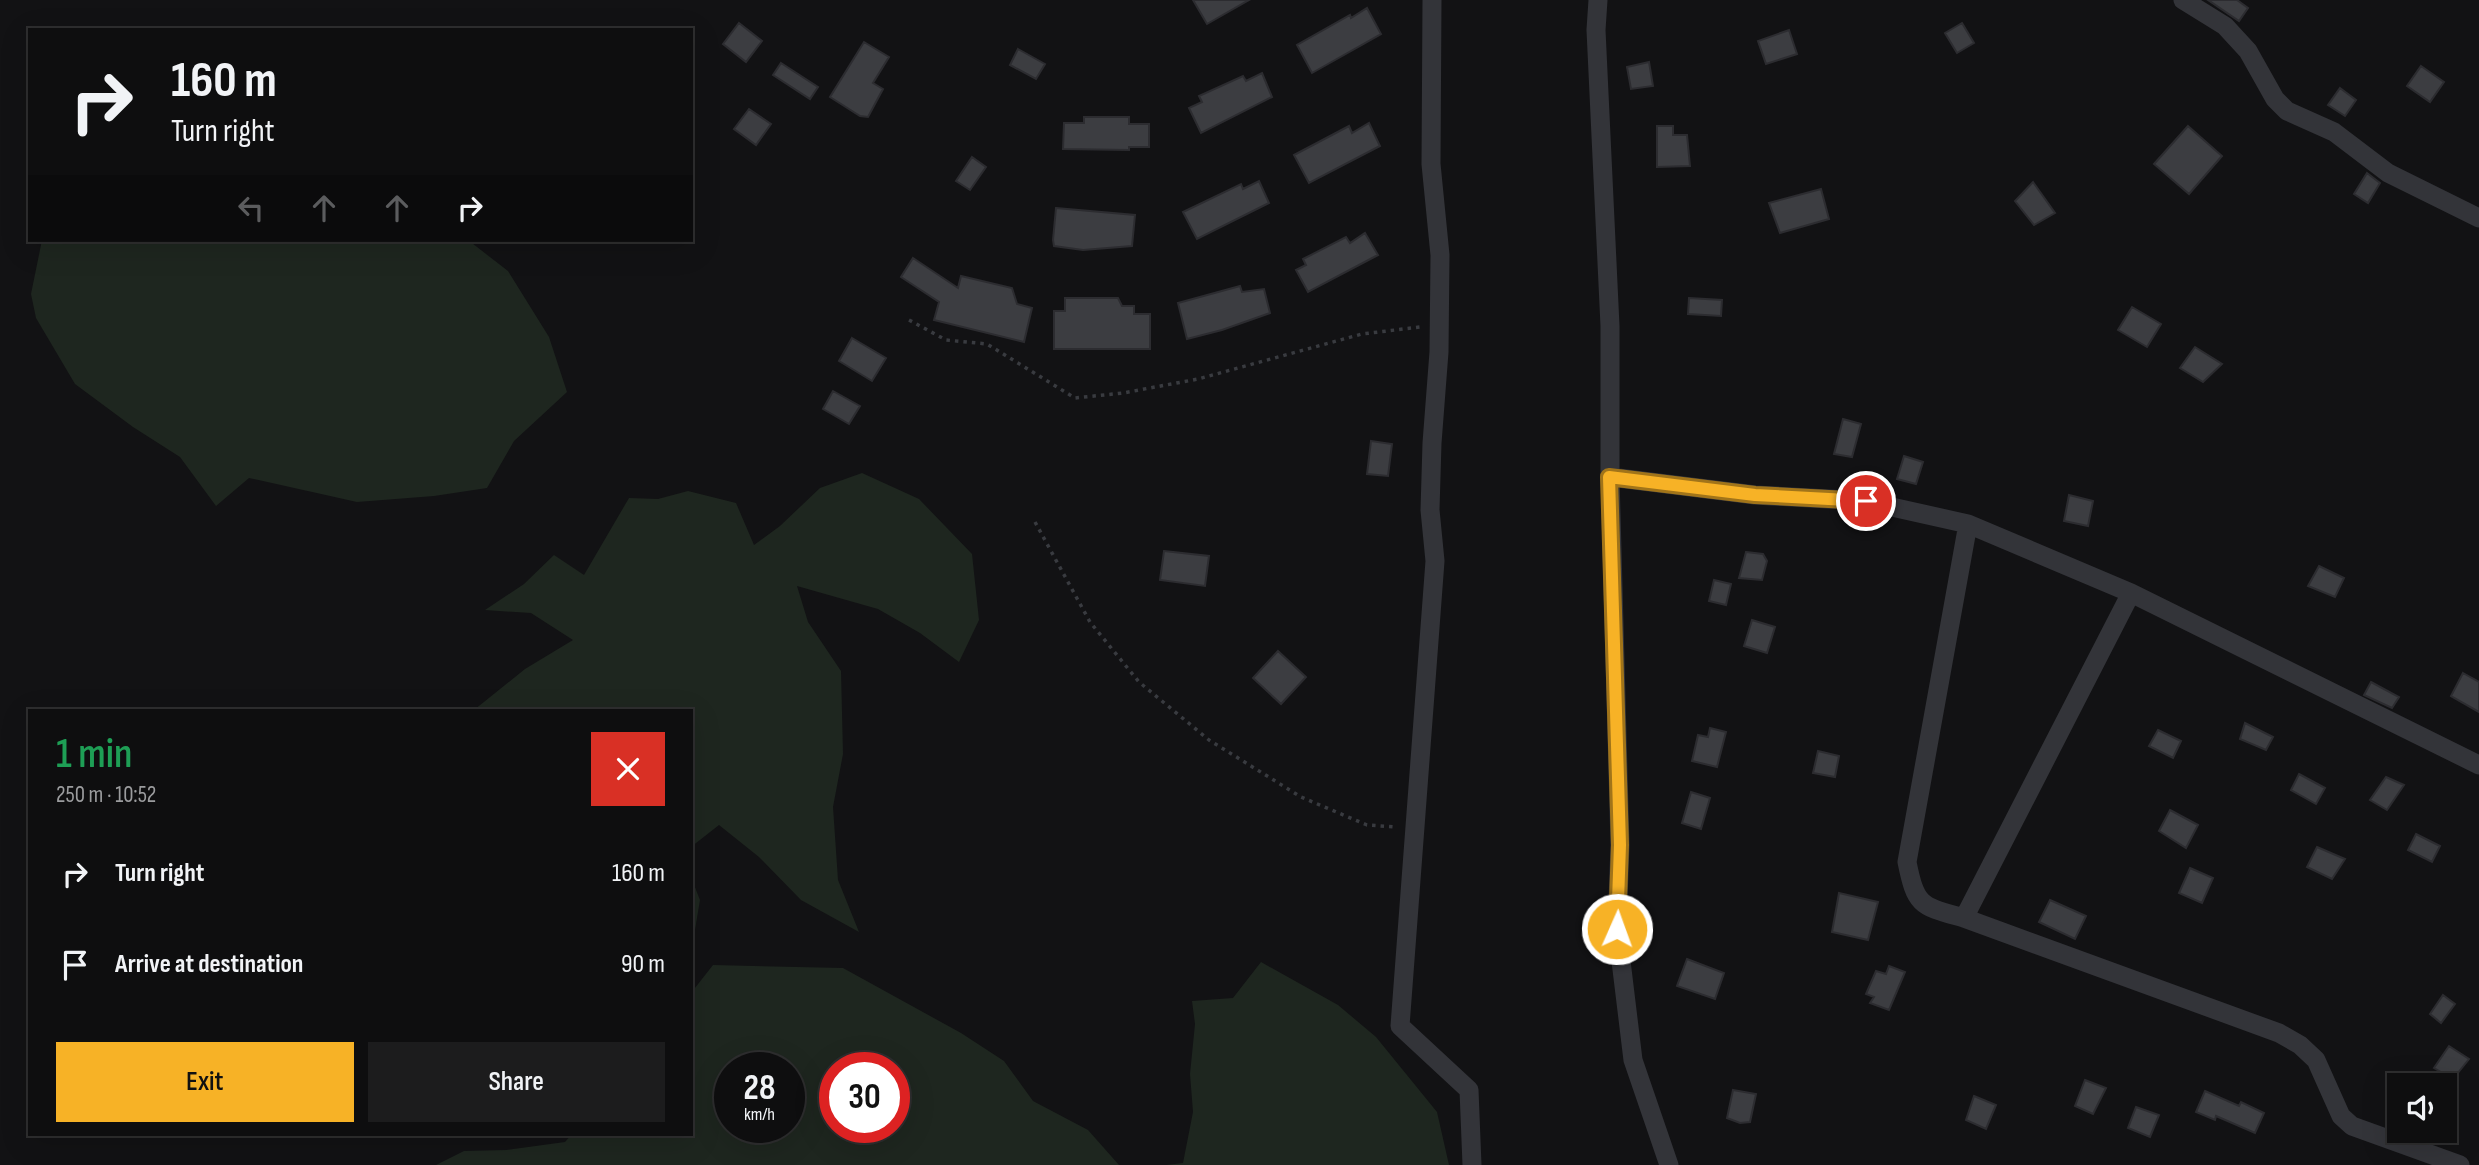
<!DOCTYPE html>
<meta charset="utf-8">
<style>
body{margin:0;font-family:"Sofia Sans Condensed",sans-serif;background:#1c1c1d;color:#f1f3f6;height:100vh;display:flex;flex-direction:column;font-size:26px;white-space:nowrap}
*{box-sizing:border-box;margin:0}
p{font-size:23px;color:#9b9c9e}
.icon{flex:none;width:38px;height:38px;fill:none;stroke:currentColor;stroke-width:2;stroke-linecap:round;stroke-linejoin:round}
.map{position:relative;flex:1;overflow:hidden}
.details{position:absolute;left:28px;top:709px;width:665px;height:427px;display:flex;flex-direction:column;background:#0e0e0f;border-radius:0px;box-shadow:0 7px 28px #0002,0 0 0 2px #2e2e2f}
.details>*{flex:none}
.hud{position:absolute;left:28px;top:28px;width:665px;height:214px;border-radius:0px;box-shadow:0 7px 28px #0002,0 0 0 2px #2e2e2f;background:#0e0e0f;color:#f1f3f6;overflow:hidden}
.controls{position:absolute;left:2387px;top:1073px;display:grid;gap:14px}
.controls a{display:grid;place-items:center;width:70px;height:70px;border-radius:0px;background:#0e0e0f;box-shadow:0 7px 28px #0002,0 0 0 2px #2e2e2f;font-size:35px}
.speed{position:absolute;left:714px;top:1052px;display:flex;gap:14px;font-size:35px;font-weight:700;text-align:center}
.speed>*{display:grid;place-content:center;width:91px;height:91px;border-radius:50%;background:#0e0e0f;box-shadow:0 7px 28px #0002,0 0 0 2px #2e2e2f;line-height:1}
.speed small{font-size:18px;font-weight:400}
.speed .limit{border:10px solid #d22;background:#fff;color:#111}
.pin{position:absolute;display:grid;place-items:center;width:60px;height:60px;color:#fff;margin:-30px;border:4px solid #fff;border-radius:50%;box-shadow:0 2px 7px #0007}
.me{position:absolute;width:77px;margin:-38px;rotate:2deg;stroke-linejoin:round;filter:drop-shadow(0 0 5px #0008)}
.turn{display:flex;align-items:center;gap:24px;height:147px;padding:0 28px;font-size:32px}
.turn .icon{width:91px;height:91px;stroke-width:2.5}
.turn b{display:block;font-size:49px;line-height:60px}
.lanes{display:flex;align-items:center;height:66px;padding:0 28px;background:#0003;justify-content:center;gap:35px;direction:ltr}
.lanes .off{opacity:.35}
.round{display:grid;place-items:center;flex:none;width:74px;height:74px;border-radius:0px;background:#1c1c1d}
.overview{display:flex;align-items:center;justify-content:space-between;height:119px;padding:0 28px}
h1{font-size:42px;font-weight:600;line-height:52px;color:#1e9e55}
.button{display:flex;gap:14px;margin-top:auto;padding:14px 28px}
.button a{flex:1;height:80px;border-radius:0px;background:#f7b226;color:#111;font-size:28px;font-weight:600;line-height:80px;text-align:center}
.button a+a{background:#1c1c1d;color:#f1f3f6}
ul{padding:0;list-style:none}
li{display:flex;align-items:center;gap:21px;height:91px;padding:0 28px}
li div{flex:1}
li b{display:block;font-size:26px}
li em{font-style:normal}
.map>svg:first-child{display:block}
</style>
<div class="map">
<svg width="2479" height="1165" viewBox="0 0 2479 1165">
<rect width="100%" height="100%" fill="#121214"/>
<!-- green -->
<path fill="#1e261f" fill-rule="evenodd" d="M 42,240 L 468,240 L 508,271 L 549,337 L 567,392 L 514,441 L 487,488 L 434,496 L 357,502 L 249,478 L 216,506 L 180,457 L 133,427 L 75,384 L 36,318 L 31,294 Z
M 862,473 L 919,499 L 972,554 L 979,620 L 959,662 L 920,633 L 878,609 L 797,586 L 808,622 L 841,671 L 843,754 L 833,807 L 838,880 L 859,932 L 801,900 L 759,857 L 719,825 L 691,847 L 691,710 L 474,710 L 525,669 L 573,640 L 531,613 L 485,610 L 524,584 L 554,555 L 584,575 L 629,498 L 658,499 L 688,491 L 736,503 L 754,545 L 780,526 L 820,488 Z
M 691,877 L 700,900 L 691,954 Z
M 1261,962 L 1338,1005 L 1376,1037 L 1437,1112 L 1449,1165 L 1166,1165 L 1183,1163 L 1193,1112 L 1190,1074 L 1195,1024 L 1192,1001 L 1233,998 Z
M 713,965 L 843,968 L 961,1033 L 1004,1061 L 1033,1101 L 1088,1130 L 1119,1165 L 436,1165 L 464,1151 L 506,1150 L 565,1142 L 572,1134 L 691,1134 L 691,993 ZM 730,1068 L 789,1068 L 789,1127 L 730,1127 ZM 835,1068 L 894,1068 L 894,1127 L 835,1127 Z"/>
<!-- building -->
<path fill="#3c3d41" stroke="#2c2c30" stroke-width="2" d="M 1193,0 L 1249,0 L 1207,24 Z
M 2208,0 L 2237,0 L 2248,8 L 2239,21 Z
M 1367,8 L 1381,34 L 1312,73 L 1297,45 L 1350,15 L 1351,18 Z
M 739,23 L 762,41 L 746,62 L 723,44 Z
M 1962,23 L 1974,43 L 1957,53 L 1945,33 Z
M 1789,30 L 1797,54 L 1766,64 L 1758,41 Z
M 864,42 L 889,57 L 873,83 L 883,89 L 868,117 L 860,116 L 830,97 Z
M 1018,49 L 1045,64 L 1036,79 L 1010,65 Z
M 1649,62 L 1653,86 L 1631,89 L 1627,67 Z
M 781,63 L 818,87 L 810,99 L 773,75 Z
M 2421,66 L 2444,82 L 2430,102 L 2407,86 Z
M 1262,73 L 1272,97 L 1201,133 L 1189,108 L 1202,102 L 1199,96 L 1243,76 L 1246,81 Z
M 2340,88 L 2356,100 L 2345,116 L 2328,105 Z
M 749,109 L 771,124 L 756,145 L 734,129 Z
M 1084,117 L 1129,117 L 1129,124 L 1149,124 L 1149,147 L 1129,147 L 1129,150 L 1063,149 L 1064,123 L 1084,123 Z
M 1369,123 L 1380,146 L 1309,183 L 1294,155 L 1349,126 L 1352,133 Z
M 1657,126 L 1673,126 L 1673,135 L 1687,135 L 1690,166 L 1657,167 Z
M 2188,126 L 2222,156 L 2189,194 L 2154,164 Z
M 972,157 L 986,167 L 970,190 L 956,181 Z
M 2367,173 L 2380,183 L 2368,203 L 2354,194 Z
M 1259,181 L 1269,203 L 1197,239 L 1183,212 L 1241,184 L 1243,189 Z
M 2033,182 L 2055,213 L 2034,225 L 2015,201 Z
M 1821,189 L 1829,219 L 1780,233 L 1769,203 Z
M 1056,208 L 1135,215 L 1132,246 L 1083,250 L 1054,246 L 1053,240 Z
M 1365,233 L 1378,255 L 1308,292 L 1296,270 L 1306,265 L 1303,259 L 1346,237 L 1350,243 Z
M 913,258 L 958,288 L 961,276 L 1012,288 L 1017,304 L 1032,308 L 1024,342 L 934,320 L 939,302 L 901,277 Z
M 1240,286 L 1242,292 L 1264,289 L 1270,313 L 1222,330 L 1187,339 L 1178,303 Z
M 1065,298 L 1118,298 L 1122,306 L 1134,306 L 1134,314 L 1150,314 L 1150,349 L 1054,349 L 1054,311 L 1065,311 Z
M 1689,298 L 1722,300 L 1721,316 L 1688,314 Z
M 2132,307 L 2161,324 L 2147,347 L 2118,330 Z
M 852,338 L 886,358 L 872,381 L 839,361 Z
M 2195,347 L 2222,364 L 2203,382 L 2180,368 Z
M 833,391 L 860,406 L 849,424 L 823,409 Z
M 1843,419 L 1861,424 L 1852,457 L 1834,454 Z
M 1371,441 L 1392,444 L 1388,476 L 1367,474 Z
M 1904,456 L 1923,462 L 1916,484 L 1897,479 Z
M 2069,495 L 2093,501 L 2088,526 L 2064,521 Z
M 1164,551 L 1209,556 L 1205,586 L 1160,580 Z
M 1746,552 L 1763,554 L 1767,561 L 1762,580 L 1739,578 Z
M 2319,566 L 2344,578 L 2335,597 L 2308,586 Z
M 1714,580 L 1731,584 L 1726,605 L 1709,601 Z
M 1752,620 L 1775,627 L 1767,653 L 1744,646 Z
M 1278,651 L 1306,677 L 1281,704 L 1253,678 Z
M 2463,673 L 2479,682 L 2479,712 L 2451,696 Z
M 2371,682 L 2399,697 L 2392,708 L 2364,695 Z
M 2245,723 L 2273,737 L 2266,750 L 2240,739 Z
M 1710,728 L 1726,732 L 1717,767 L 1692,761 L 1698,735 L 1708,737 Z
M 2158,730 L 2181,741 L 2173,758 L 2149,746 Z
M 1818,751 L 1839,756 L 1835,777 L 1813,773 Z
M 2299,774 L 2325,788 L 2316,804 L 2291,790 Z
M 2386,777 L 2404,785 L 2387,810 L 2370,800 Z
M 1691,792 L 1710,798 L 1701,829 L 1682,823 Z
M 2170,810 L 2198,825 L 2186,848 L 2159,831 Z
M 2416,834 L 2440,846 L 2432,862 L 2408,850 Z
M 2317,847 L 2345,859 L 2332,879 L 2307,867 Z
M 2190,868 L 2213,878 L 2202,903 L 2179,893 Z
M 1839,893 L 1878,902 L 1868,940 L 1832,932 Z
M 2050,900 L 2086,916 L 2075,939 L 2039,922 Z
M 1687,959 L 1724,973 L 1715,999 L 1677,986 Z
M 1889,966 L 1905,972 L 1889,1010 L 1870,1003 L 1874,997 L 1866,994 L 1876,971 L 1886,974 Z
M 2443,995 L 2455,1004 L 2441,1023 L 2430,1014 Z
M 2449,1046 L 2469,1059 L 2453,1079 L 2434,1068 Z
M 2085,1080 L 2106,1088 L 2093,1114 L 2075,1106 Z
M 1733,1090 L 1756,1094 L 1750,1122 L 1740,1123 L 1727,1118 Z
M 2205,1091 L 2239,1106 L 2241,1102 L 2264,1113 L 2255,1133 L 2216,1116 L 2215,1120 L 2196,1112 Z
M 1974,1096 L 1996,1105 L 1986,1129 L 1966,1120 Z
M 2136,1107 L 2159,1115 L 2150,1137 L 2128,1128 Z"/>
<g fill="none" stroke-linecap="round" stroke-linejoin="round">
<!-- path -->
<path stroke="#393b40" stroke-width="3.5" stroke-dasharray="3.5 5" stroke-linecap="butt" d="M 909,320 L 946,340 L 987,344 L 1075,398 L 1123,393 L 1198,379 L 1362,334 L 1420,327
M 1035,522 L 1090,622 L 1139,682 L 1209,740 L 1301,797 L 1367,825 L 1396,827"/>
<!-- street -->
<path stroke="#333439" stroke-width="19" d="M 1432,0 L 1431,164 L 1440,255 L 1439,352 L 1432,443 L 1430,510 L 1435,561 L 1400,1026 L 1469,1090 L 1472,1165
M 1598,0 L 1596,30 L 1610,326 L 1610,477 L 1620,845 L 1617,928 L 1633,1060 L 1669,1165
M 2183,0 L 2225,26 L 2248,51 L 2275,99 L 2287,111 L 2334,132 L 2388,173 L 2479,218
M 1610,477 L 1755,495 L 1865,501 L 1968,524 L 2131,593 L 2479,765
M 1968,524 L 1907,862 C 1916,907 1921,906 1964,918 L 2279,1033 L 2300,1045 L 2316,1060 L 2341,1116 L 2352,1126 L 2460,1165
M 1964,918 L 2131,593"/>
</g>
<g fill="none" stroke-linecap="round" stroke-linejoin="round">
<defs>
<path id="route" d="M 1617,929 L 1620,845 L 1609,477 L 1755,495 L 1866,501"/>
</defs>
<!-- route casing -->
<use href="#route" stroke="#a17419" stroke-width="18"/>
<!-- route -->
<use href="#route" stroke="#f7b226" stroke-width="12"/>
</g>
</svg>
<div class="controls">
<a><svg class="icon" aria-label="sound" viewBox="0 0 24 24"><path d="M4 9h4l5-4v14l-5-4H4zM17 9q2 3 0 6"/></svg></a>
</div>
<div class="speed"><div>28<small>km/h</small></div><div class="limit">30</div></div>
<div class="pin" style="left:1866px;top:501px;background:#d93025"><svg class="icon" aria-label="arrive" viewBox="0 0 24 24"><path d="M6 21V4h12l-3 4 3 4H6"/></svg></div>
<svg class="me" style="left:1617px;top:929px" viewBox="-20 -20 40 40"><circle r="17" fill="#f7b226" stroke="#fff" stroke-width="3"/><path d="M0-11L8 9 0 5-8 9z" fill="#fff"/></svg>
<div class="hud">
<div class="turn"><svg class="icon" aria-label="right" viewBox="0 0 24 24"><path d="M7 20v-9h11M14 6l5 5-5 5"/></svg><div><b>160 m</b>Turn right</div></div>
<div class="lanes"><svg class="icon off" aria-label="left" viewBox="0 0 24 24"><path d="M17 20v-9H6M10 6l-5 5 5 5"/></svg><svg class="icon off" aria-label="ahead" viewBox="0 0 24 24"><path d="M12 20V5M6 11l6-6 6 6"/></svg><svg class="icon off" aria-label="ahead" viewBox="0 0 24 24"><path d="M12 20V5M6 11l6-6 6 6"/></svg><svg class="icon" aria-label="right" viewBox="0 0 24 24"><path d="M7 20v-9h11M14 6l5 5-5 5"/></svg></div>
</div>
<section class="details">
<div class="overview"><div><h1>1 min</h1><p>250 m · 10:52</p></div><a class="round" style="background:#d93025;color:#fff"><svg class="icon" aria-label="close" viewBox="0 0 24 24"><path d="M6 6l12 12M18 6L6 18"/></svg></a></div>
<ul>
<li><svg class="icon" aria-label="right" viewBox="0 0 24 24"><path d="M7 20v-9h11M14 6l5 5-5 5"/></svg><div><b>Turn right</b></div><em>160 m</em></li>
<li><svg class="icon" aria-label="arrive" viewBox="0 0 24 24"><path d="M6 21V4h12l-3 4 3 4H6"/></svg><div><b>Arrive at destination</b></div><em>90 m</em></li>
</ul>
<div class="button"><a>Exit</a><a>Share</a></div>
</section>
</div>
